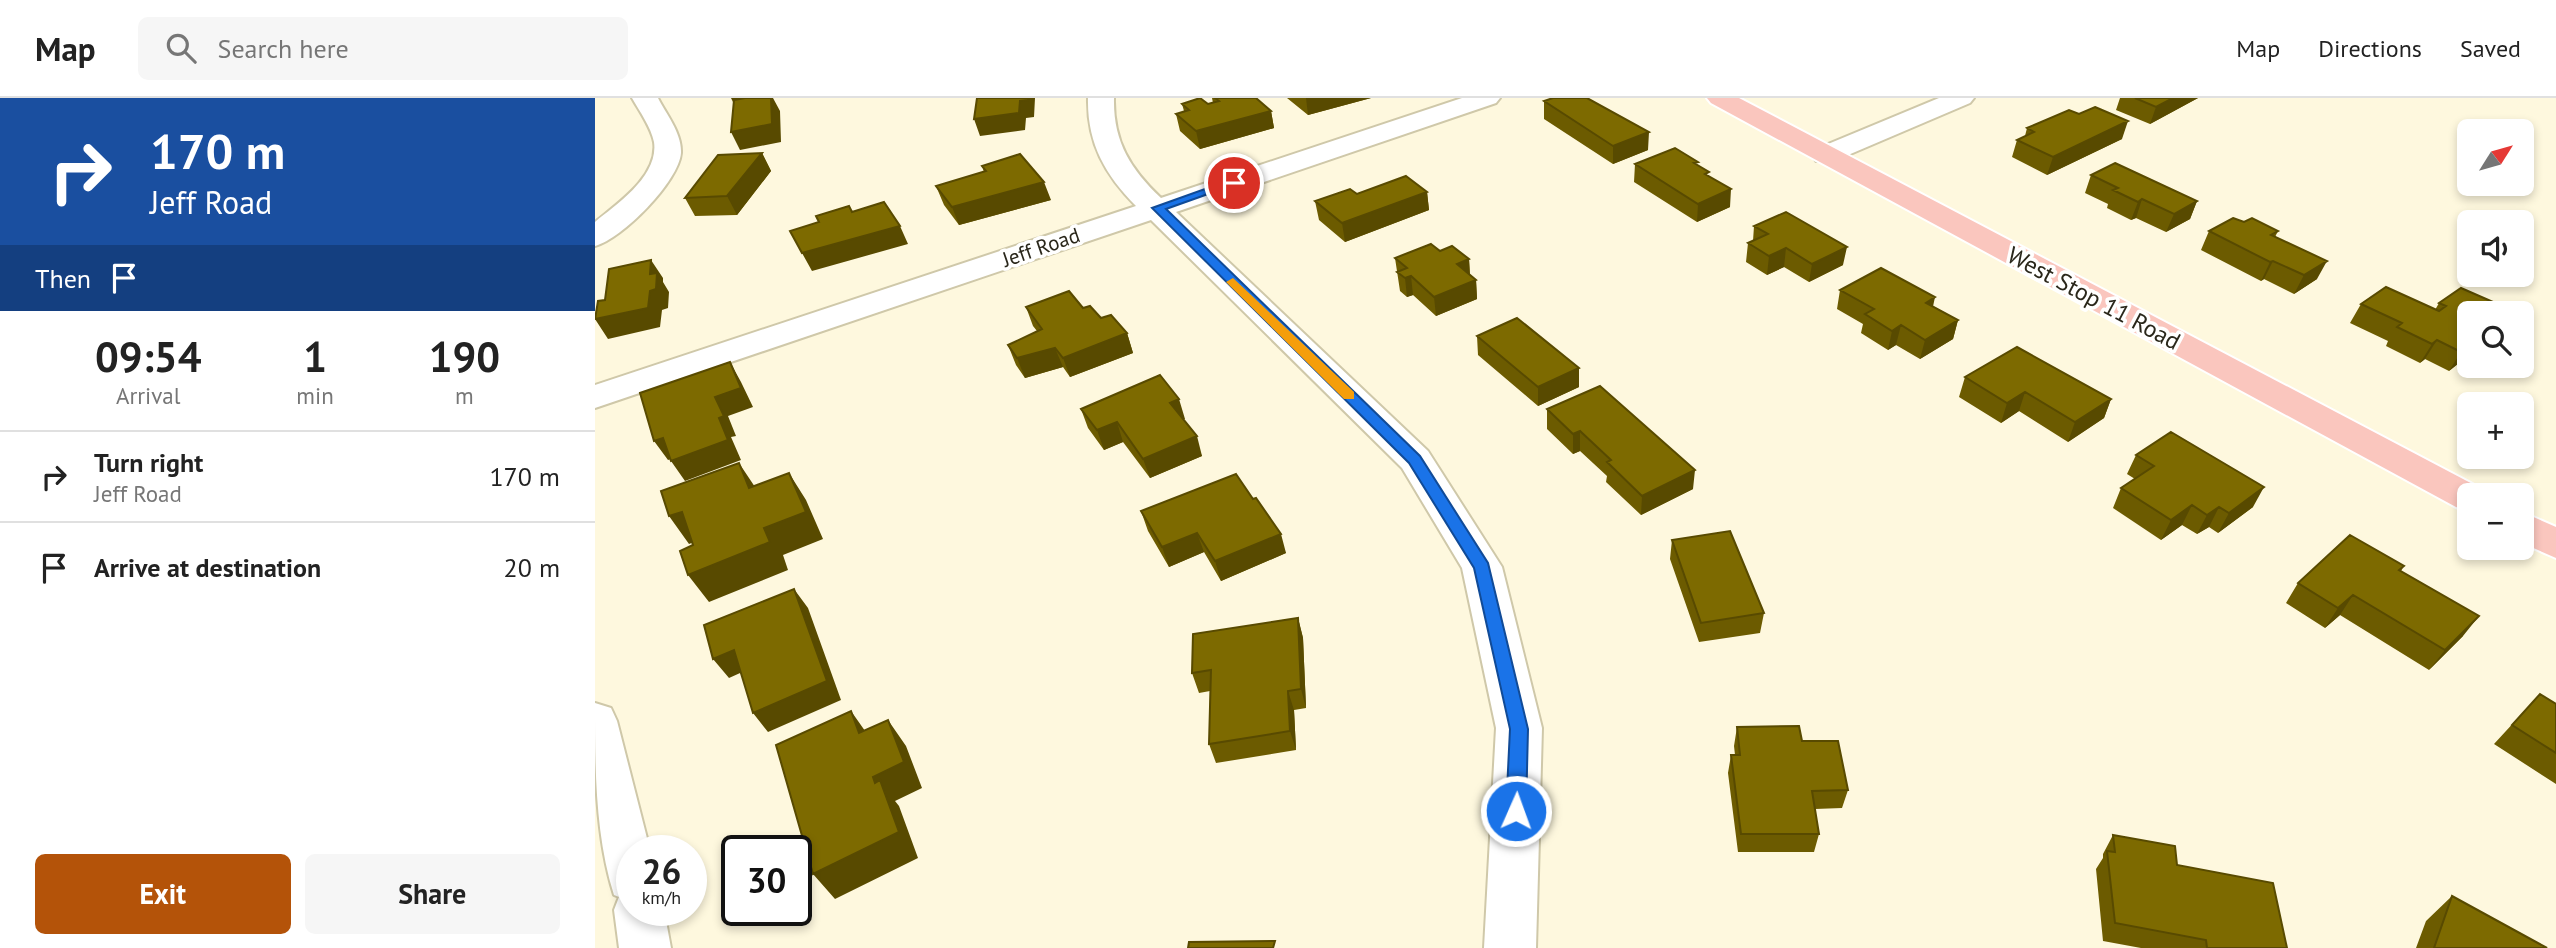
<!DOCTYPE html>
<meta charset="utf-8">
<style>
body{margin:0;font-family:"PT Sans",sans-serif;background:#f6f6f6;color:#222;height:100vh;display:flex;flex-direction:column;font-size:26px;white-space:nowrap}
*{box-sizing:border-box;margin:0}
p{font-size:23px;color:#767676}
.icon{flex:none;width:38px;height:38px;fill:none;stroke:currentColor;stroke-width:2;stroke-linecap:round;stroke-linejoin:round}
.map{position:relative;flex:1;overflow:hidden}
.panel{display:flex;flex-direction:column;background:#fff;width:595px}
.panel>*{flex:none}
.hud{background:#1a4fa0;color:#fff;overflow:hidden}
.needle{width:46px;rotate:53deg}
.controls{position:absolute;left:1862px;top:21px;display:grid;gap:14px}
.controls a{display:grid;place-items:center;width:77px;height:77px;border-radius:10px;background:#fff;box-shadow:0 4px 10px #0003;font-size:35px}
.speed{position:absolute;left:21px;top:737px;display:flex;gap:14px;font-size:35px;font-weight:700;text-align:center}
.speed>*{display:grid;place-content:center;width:91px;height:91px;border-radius:50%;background:#fff;box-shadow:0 4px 10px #0003;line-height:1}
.speed small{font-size:18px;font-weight:400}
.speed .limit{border:4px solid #111;border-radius:10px;background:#fff;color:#111}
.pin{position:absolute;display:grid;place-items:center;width:60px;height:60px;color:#fff;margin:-30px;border:4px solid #fff;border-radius:50%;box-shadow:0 2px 7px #0007}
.me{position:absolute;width:77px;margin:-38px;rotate:2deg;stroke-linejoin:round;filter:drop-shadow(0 0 5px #0008)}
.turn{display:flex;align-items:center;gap:24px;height:147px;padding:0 35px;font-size:32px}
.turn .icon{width:91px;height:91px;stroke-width:2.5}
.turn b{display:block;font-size:49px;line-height:60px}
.then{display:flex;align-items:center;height:66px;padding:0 35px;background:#0003;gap:14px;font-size:26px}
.eta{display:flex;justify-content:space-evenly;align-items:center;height:119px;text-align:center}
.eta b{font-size:42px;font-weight:800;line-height:49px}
.primary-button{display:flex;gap:14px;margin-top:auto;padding:14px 35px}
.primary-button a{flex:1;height:80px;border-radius:10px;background:#b45309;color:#fff;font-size:28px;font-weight:800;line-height:80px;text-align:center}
.primary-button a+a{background:#f6f6f6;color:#222}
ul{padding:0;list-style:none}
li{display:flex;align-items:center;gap:21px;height:91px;padding:0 35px;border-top:2px solid #e0e0e0}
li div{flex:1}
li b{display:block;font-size:26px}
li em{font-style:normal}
header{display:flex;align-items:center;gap:42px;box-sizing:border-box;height:98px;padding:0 35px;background:#fff;border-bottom:2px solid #e0e0e0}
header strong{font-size:33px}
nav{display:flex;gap:38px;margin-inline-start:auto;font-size:24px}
.search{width:490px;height:63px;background:#f6f6f6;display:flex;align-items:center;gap:18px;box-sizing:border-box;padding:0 24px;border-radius:10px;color:#767676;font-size:26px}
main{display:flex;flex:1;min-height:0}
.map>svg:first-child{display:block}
</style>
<header>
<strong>Map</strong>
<div class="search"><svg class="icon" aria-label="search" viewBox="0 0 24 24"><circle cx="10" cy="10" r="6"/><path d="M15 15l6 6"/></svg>Search here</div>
<nav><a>Map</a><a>Directions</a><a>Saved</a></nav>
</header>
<main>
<section class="panel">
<div class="hud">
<div class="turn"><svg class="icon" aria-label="right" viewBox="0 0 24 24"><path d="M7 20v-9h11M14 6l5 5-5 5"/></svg><div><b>170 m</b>Jeff Road</div></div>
<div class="then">Then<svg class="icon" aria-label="arrive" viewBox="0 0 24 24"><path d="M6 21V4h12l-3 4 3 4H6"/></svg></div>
</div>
<div class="eta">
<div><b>09:54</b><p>Arrival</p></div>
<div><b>1</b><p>min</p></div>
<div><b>190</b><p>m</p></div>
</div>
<ul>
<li><svg class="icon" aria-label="right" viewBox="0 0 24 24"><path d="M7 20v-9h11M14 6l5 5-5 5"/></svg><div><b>Turn right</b><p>Jeff Road</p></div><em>170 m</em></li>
<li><svg class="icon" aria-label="arrive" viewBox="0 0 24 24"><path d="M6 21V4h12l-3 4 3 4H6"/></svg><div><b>Arrive at destination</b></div><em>20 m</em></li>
</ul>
<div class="primary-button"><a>Exit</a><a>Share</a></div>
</section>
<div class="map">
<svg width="1961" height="850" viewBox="0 0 1961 850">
<rect width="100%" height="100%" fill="#fef8de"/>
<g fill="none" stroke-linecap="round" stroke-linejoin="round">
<defs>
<path id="minor" d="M 37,0 L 63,0 C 71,16 87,35 86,55 C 84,83 27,141 0,148 L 0,124 C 22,106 64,78 59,44 C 56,29 45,14 37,0 Z
M 493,0 L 519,0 C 518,43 535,71 566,100 L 867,0 L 905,0 L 901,5 L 581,114 L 833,353 L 907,469 L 947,630 L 941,850 L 889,850 L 901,630 L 867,470 L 807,370 L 556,122 L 0,310 L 0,287 L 541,108 C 510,77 492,45 493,0 Z
M 1344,0 L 1379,0 L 1375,5 L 1239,63 L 1221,63 L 1217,57 L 1221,51 Z
M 0,605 L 16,610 L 22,623 L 55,752 L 37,752 L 37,812 L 69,812 L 76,850 L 24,850 L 19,812 L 24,799 L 19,797 C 0,737 0,669 0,605 Z"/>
<path id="major" d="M 1112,0 L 1144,0 L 1887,391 L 1891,397 L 1874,397 L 1874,413 L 1861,409 L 1116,5 Z
M 1927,414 L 1961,429 L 1961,460 L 1927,445 Z"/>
</defs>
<!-- minor casing -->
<use href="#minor" stroke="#cfc8a9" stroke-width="4"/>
<!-- major casing -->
<use href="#major" stroke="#fff" stroke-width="4"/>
<!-- minor -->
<use href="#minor" fill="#fff" fill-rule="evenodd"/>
<!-- major -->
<use href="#major" fill="#fac6be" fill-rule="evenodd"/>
</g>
<!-- wall -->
<path fill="#6c5b00" d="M 617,0 L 661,0 L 676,13 L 679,30 L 605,51 L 585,33 L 581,16 L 589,13 L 587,6 L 613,6 L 618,5 Z
M 692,0 L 776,0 L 713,17 Z
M 1525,0 L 1603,0 L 1555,26 L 1521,12 Z
M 949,3 L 1053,52 L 1018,66 L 949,21 Z
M 1432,30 L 1527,41 L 1452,77 L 1417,59 L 1422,42 L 1430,38 Z
M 167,55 L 176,73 L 142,117 L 100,118 L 90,100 Z
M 1040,66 L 1102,67 L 1114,78 L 1135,109 L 1102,124 L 1039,84 Z
M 387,68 L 456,102 L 364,127 L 349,107 L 341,88 L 389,74 Z
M 1496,77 L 1602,103 L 1595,121 L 1571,134 L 1541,120 L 1536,122 L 1512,110 L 1513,106 L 1490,95 Z
M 832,94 L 834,112 L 750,144 L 724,122 L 720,103 Z
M 1649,124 L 1683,133 L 1680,139 L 1722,181 L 1699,196 L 1669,181 L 1666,183 L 1606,152 L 1614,133 Z
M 1159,128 L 1248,167 L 1214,184 L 1189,169 L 1172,177 L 1151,164 L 1153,145 L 1158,143 Z
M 845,153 L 874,161 L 875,177 L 881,182 L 882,201 L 841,218 L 818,197 L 812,199 L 805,193 L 800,160 Z
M 1245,192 L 1338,208 L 1363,222 L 1358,241 L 1325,261 L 1301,247 L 1293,252 L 1266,235 L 1268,226 L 1242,211 Z
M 1844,205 L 1874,215 L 1874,257 L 1854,273 L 1830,261 L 1825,265 L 1791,248 L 1793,243 L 1755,225 L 1766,206 L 1840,212 Z
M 431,209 L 488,210 L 532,235 L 538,255 L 475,279 L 468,269 L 430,280 L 421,267 L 413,247 L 442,233 L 438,228 Z
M 882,238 L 984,289 L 943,308 L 883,257 Z
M 1370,279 L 1516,301 L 1509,320 L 1473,344 L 1424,313 L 1406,325 L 1364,299 Z
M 486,311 L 590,321 L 588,321 L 607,358 L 555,380 L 528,344 L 509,352 L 493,330 Z
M 952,311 L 1098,391 L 1046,417 L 1011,384 L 1012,378 L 985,353 L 978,356 L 952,331 Z
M 1541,357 L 1658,409 L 1623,435 L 1614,429 L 1602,436 L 1587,427 L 1566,442 L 1518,410 L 1526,390 L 1540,381 L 1532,376 Z
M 658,401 L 691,455 L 626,483 L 609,454 L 574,469 L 553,433 L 546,413 Z
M 1077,442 L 1169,515 L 1165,535 L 1104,544 L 1075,461 Z
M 1809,468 L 1806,473 L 1868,538 L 1834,572 L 1745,517 L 1730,530 L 1691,505 L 1703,485 Z
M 703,520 L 708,540 L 711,610 L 699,612 L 701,652 L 621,665 L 614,646 L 615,593 L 604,595 L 597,575 Z
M 1945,596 L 1961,606 L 1961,686 L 1899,646 Z
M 1142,629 L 1207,643 L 1253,692 L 1247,710 L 1220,711 L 1224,736 L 1219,754 L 1143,754 L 1133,675 L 1136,657 L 1140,657 L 1139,648 Z
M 1518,737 L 1582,767 L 1692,850 L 1546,850 L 1508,843 L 1501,771 L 1508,760 L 1508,756 Z
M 1857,798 L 1952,850 L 1821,850 L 1831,823 Z"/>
<!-- shaded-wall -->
<path fill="#584a00" d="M 136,0 L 153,0 L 138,4 Z
M 176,0 L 178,0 L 185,13 L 186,44 L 145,52 L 136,34 Z
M 433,0 L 440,0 L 439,19 L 431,20 L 430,32 L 385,38 L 379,21 Z
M 711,0 L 776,0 L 713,17 Z
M 1578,0 L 1603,0 L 1555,26 L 1561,9 Z
M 676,13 L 679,30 L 605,51 L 601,33 Z
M 1533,23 L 1527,41 L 1452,77 L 1458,59 Z
M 1054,34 L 1053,52 L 1018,66 L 1018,48 Z
M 167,55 L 176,73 L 142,117 L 132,98 Z
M 449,84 L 456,102 L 364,127 L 357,109 Z
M 1136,91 L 1135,109 L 1102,124 L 1103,106 Z
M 832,94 L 834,112 L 750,144 L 747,125 Z
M 1547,101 L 1541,120 L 1536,122 L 1543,104 Z
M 1602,103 L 1595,121 L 1571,134 L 1579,116 Z
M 305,128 L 313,146 L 217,173 L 207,155 Z
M 1252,149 L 1248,167 L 1214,184 L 1217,166 Z
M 1191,150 L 1189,169 L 1172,177 L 1174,158 Z
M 874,161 L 875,180 L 862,166 Z
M 56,162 L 68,180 L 68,184 L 74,194 L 73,210 L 67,212 L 65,229 L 13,241 L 0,221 L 55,176 Z
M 1678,163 L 1669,181 L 1666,183 L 1675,164 Z
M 1732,163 L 1722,181 L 1699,196 L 1709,177 Z
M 816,178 L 818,197 L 812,199 L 810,180 Z
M 881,182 L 882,201 L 841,218 L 839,199 Z
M 1340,199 L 1336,218 L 1331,205 Z
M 1363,222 L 1358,241 L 1325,261 L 1330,242 Z
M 1306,227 L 1301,247 L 1293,252 L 1297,233 Z
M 532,235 L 538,255 L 475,279 L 468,260 Z
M 1842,242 L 1830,261 L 1825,265 L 1837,246 Z
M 1874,248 L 1874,257 L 1854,273 L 1866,254 Z
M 460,250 L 468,269 L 430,280 L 422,260 Z
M 135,264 L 146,284 L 158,309 L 133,318 L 141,338 L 136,339 L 146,362 L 90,383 L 76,363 L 124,320 L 120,299 Z
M 984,270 L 984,289 L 943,308 L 943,289 Z
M 1430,294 L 1424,313 L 1406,325 L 1412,305 Z
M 584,301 L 590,321 L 581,324 L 575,305 Z
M 1516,301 L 1509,320 L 1473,344 L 1480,324 Z
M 522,324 L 528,344 L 509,352 L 502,332 Z
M 985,333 L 985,353 L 978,356 L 978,336 Z
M 602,338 L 607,358 L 555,380 L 548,361 Z
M 68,340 L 82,359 L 73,362 L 59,343 Z
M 144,365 L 162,392 L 154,390 Z
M 1100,372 L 1098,391 L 1046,417 L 1047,398 Z
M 194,375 L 211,402 L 228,441 L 188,457 L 193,472 L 114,504 L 93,477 L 169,430 Z
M 1669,389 L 1658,409 L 1623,435 L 1634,415 Z
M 1597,407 L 1587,427 L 1566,442 L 1576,422 Z
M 1624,409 L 1614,429 L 1602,436 L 1612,417 Z
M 87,414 L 107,441 L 94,446 L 74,418 Z
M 602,435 L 609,454 L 574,469 L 567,449 Z
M 686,436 L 691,455 L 626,483 L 620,463 Z
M 199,491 L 213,510 L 246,602 L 173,634 L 158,615 Z
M 1758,497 L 1745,517 L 1730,530 L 1743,510 Z
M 1884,518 L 1868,538 L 1834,572 L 1850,552 Z
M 703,520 L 708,540 L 711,610 L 706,591 Z
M 139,552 L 154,571 L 134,580 L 118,561 Z
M 693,593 L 699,612 L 701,652 L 695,633 Z
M 256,613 L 275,640 L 264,635 Z
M 293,622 L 311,648 L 327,690 L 300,703 L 304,708 L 323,760 L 240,801 L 218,776 L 278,679 Z"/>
<!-- building -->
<path fill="#7d6a00" stroke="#584a00" stroke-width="2" d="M 150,0 L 176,0 L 177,26 L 136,34 L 139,2 Z
M 382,0 L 433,0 L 433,2 L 425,3 L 424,15 L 379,21 Z
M 605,0 L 613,6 L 624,3 L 620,0 L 661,0 L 676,13 L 601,33 L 581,16 L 594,12 L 587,6 Z
M 958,0 L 992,0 L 1054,34 L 1018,48 L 949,3 Z
M 1540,0 L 1578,0 L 1561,9 Z
M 1500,9 L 1533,23 L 1458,59 L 1422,42 L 1439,34 L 1432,30 L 1474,12 L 1484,16 Z
M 1080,50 L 1103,64 L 1099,65 L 1114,74 L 1110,76 L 1136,91 L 1103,106 L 1040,66 Z
M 167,55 L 132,98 L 90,100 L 123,57 Z
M 425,56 L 449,84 L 357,109 L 341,88 L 391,73 L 387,68 Z
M 1520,65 L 1602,103 L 1579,116 L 1547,101 L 1543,104 L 1518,92 L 1523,90 L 1496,77 Z
M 811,78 L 832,94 L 747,125 L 720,103 L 755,91 L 762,96 Z
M 289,104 L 305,128 L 207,155 L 195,133 L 224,124 L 221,118 L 254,108 L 257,114 Z
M 1191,114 L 1252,149 L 1217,166 L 1191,150 L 1174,158 L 1153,145 L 1173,136 L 1159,128 Z
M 1638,120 L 1649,124 L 1657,120 L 1683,133 L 1676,137 L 1732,163 L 1709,177 L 1678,163 L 1675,164 L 1614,133 Z
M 836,146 L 845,153 L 857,148 L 874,161 L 862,166 L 881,182 L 839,199 L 816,178 L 810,180 L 802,174 L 812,170 L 800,160 Z
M 56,162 L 55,176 L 62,175 L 61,191 L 55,193 L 53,210 L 0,221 L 3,203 L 10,202 L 14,171 Z
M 1286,170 L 1340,199 L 1331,205 L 1363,222 L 1330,242 L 1306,227 L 1297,233 L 1270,216 L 1279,211 L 1245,192 Z
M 1791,189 L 1844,213 L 1851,208 L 1844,205 L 1866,190 L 1914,211 L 1908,215 L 1874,215 L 1874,248 L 1866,254 L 1842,242 L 1837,246 L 1802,229 L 1807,225 L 1766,206 Z
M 474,193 L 488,210 L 495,208 L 506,220 L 516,217 L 532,235 L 468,260 L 460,250 L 422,260 L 413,247 L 447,231 L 431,209 Z
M 922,220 L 984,270 L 943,289 L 882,238 Z
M 1422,249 L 1516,301 L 1480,324 L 1430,294 L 1412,305 L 1370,279 Z
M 135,264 L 146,290 L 120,299 L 129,318 L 124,320 L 133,342 L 76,363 L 68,340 L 59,343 L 45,295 Z
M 565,277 L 584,301 L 575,305 L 602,338 L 548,361 L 522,324 L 502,332 L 486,311 Z
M 1005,288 L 1100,372 L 1047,398 L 1012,364 L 1016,362 L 985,333 L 978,336 L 952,311 Z
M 1576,334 L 1669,389 L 1634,415 L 1624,409 L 1612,417 L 1597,407 L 1576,422 L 1526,390 L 1559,368 L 1541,357 Z
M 144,365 L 154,390 L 194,375 L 211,414 L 169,430 L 175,444 L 93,477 L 85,453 L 98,447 L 87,414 L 74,418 L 66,393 Z
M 641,376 L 658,401 L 661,400 L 686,436 L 620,463 L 602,435 L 567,449 L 546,413 Z
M 1135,433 L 1169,515 L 1106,525 L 1077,442 Z
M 1755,437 L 1809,468 L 1804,472 L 1884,518 L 1850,552 L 1758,497 L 1743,510 L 1703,485 Z
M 199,491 L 232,583 L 158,615 L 139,552 L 118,561 L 109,527 Z
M 703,520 L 706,591 L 693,593 L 695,633 L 614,646 L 616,572 L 597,575 L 598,536 Z
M 1945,596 L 1961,606 L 1961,655 L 1917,627 Z
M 256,613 L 264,635 L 293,622 L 309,664 L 278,679 L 280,685 L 285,682 L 304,734 L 218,776 L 181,647 Z
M 1204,628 L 1207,643 L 1243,643 L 1253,692 L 1217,693 L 1224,736 L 1146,736 L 1136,657 L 1145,657 L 1142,629 Z
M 1518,737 L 1580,748 L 1582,767 L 1678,785 L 1692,850 L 1612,850 L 1611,842 L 1520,825 L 1512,753 L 1520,754 Z
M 1857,798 L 1952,850 L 1839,850 Z
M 680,843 L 678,850 L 593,850 L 594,844 Z"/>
<!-- route -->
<path fill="#1a73e8" stroke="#114b97" stroke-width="2" d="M 635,82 L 644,85 L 571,111 L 825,358 L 893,465 L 933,631 L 931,713 L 928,719 L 921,721 L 914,719 L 911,713 L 915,631 L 879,470 L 814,365 L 557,110 Z"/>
<!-- slow -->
<path fill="#f59e0b" d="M 638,180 L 759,294 L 759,301 L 749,301 L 633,186 L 631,184 Z"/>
<g text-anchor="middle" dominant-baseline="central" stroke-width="7" stroke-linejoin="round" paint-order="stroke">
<!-- far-street labels -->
<g font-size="21" fill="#2a271b" stroke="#fff">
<text transform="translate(446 149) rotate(-19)">Jeff Road</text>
</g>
<!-- street labels -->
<g font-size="24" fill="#2a271b" stroke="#fff">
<text transform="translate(1499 200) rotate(28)">West Stop 11 Road</text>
</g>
</g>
</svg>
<div class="controls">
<a><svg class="needle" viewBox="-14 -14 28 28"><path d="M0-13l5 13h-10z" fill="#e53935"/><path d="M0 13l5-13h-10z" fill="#767676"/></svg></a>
<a><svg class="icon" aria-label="sound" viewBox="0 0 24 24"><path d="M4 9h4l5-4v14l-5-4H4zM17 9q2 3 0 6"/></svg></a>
<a><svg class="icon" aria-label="search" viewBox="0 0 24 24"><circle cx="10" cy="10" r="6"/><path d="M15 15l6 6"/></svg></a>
<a>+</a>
<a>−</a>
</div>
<div class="speed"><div>26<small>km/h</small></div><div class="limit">30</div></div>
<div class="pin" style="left:639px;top:85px;background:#d93025"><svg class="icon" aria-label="arrive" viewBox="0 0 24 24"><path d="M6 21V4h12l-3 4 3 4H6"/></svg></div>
<svg class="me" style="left:921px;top:713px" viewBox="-20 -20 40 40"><circle r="17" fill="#1a73e8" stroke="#fff" stroke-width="3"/><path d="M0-11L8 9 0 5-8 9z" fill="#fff"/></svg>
</div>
</main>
